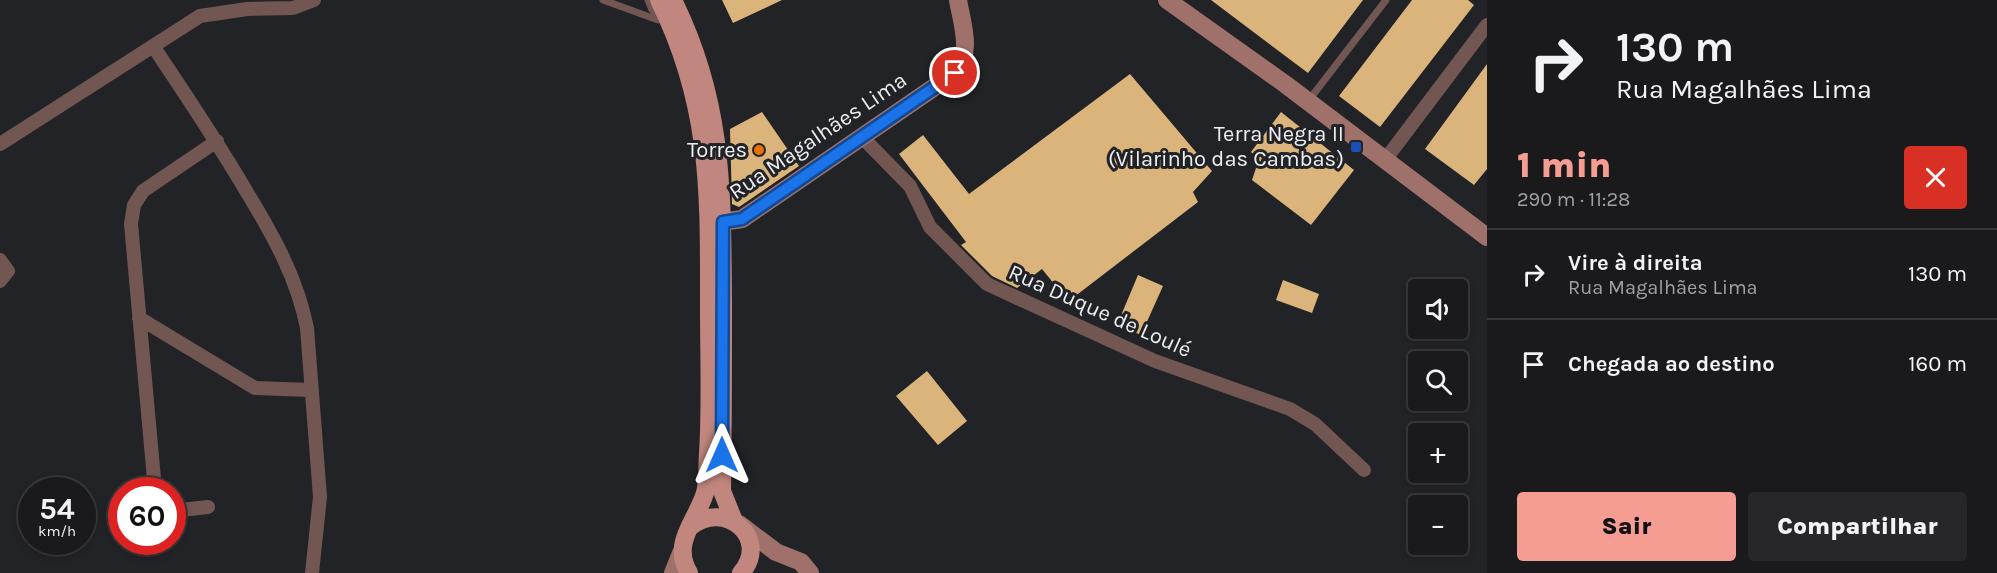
<!DOCTYPE html>
<html lang="pt">
<meta charset="utf-8">
<style>
body{margin:0;font-family:Karla,sans-serif;background:#27272a;color:#f1f3f6;height:100vh;display:flex;flex-direction:column;font-size:22px;white-space:nowrap}
*{box-sizing:border-box;margin:0}
p{font-size:20px;color:#9fa1a4}
.icon{flex:none;width:33px;height:33px;fill:none;stroke:currentColor;stroke-width:2;stroke-linecap:round;stroke-linejoin:round}
.map{position:relative;flex:1;overflow:hidden}
.side{display:flex;flex-direction:column;background:#1a1a1d;width:510px}
.side>*{flex:none}
.guide{background:#1a1a1d;color:#f1f3f6;overflow:hidden}
.tools{position:absolute;left:1408px;top:279px;display:grid;gap:12px}
.tools a{display:grid;place-items:center;width:60px;height:60px;border-radius:6px;background:#1a1a1d;box-shadow:0 3px 9px #0003,0 0 0 2px #38383b;font-size:30px}
.speed{position:absolute;left:18px;top:477px;display:flex;gap:12px;font-size:30px;font-weight:700;text-align:center}
.speed>*{display:grid;place-content:center;width:78px;height:78px;border-radius:50%;background:#1a1a1d;box-shadow:0 3px 9px #0003,0 0 0 2px #38383b;line-height:1}
.speed small{font-size:15px;font-weight:400}
.speed .limit{border:9px solid #d22;background:#fff;color:#111}
.pin{position:absolute;display:grid;place-items:center;width:51px;height:51px;color:#fff;margin:-26px;border:3px solid #fff;border-radius:50%;box-shadow:0 2px 6px #0007}
.me{position:absolute;width:66px;margin:-33px;rotate:0deg;stroke-linejoin:round;filter:drop-shadow(0 0 4px #0008)}
.turn{display:flex;align-items:center;gap:21px;height:126px;padding:0 30px;font-size:27px}
.turn .icon{width:78px;height:78px;stroke-width:2.5}
.turn b{display:block;font-size:42px;line-height:51px}
.round{display:grid;place-items:center;flex:none;width:63px;height:63px;border-radius:6px;background:#27272a}
.head{display:flex;align-items:center;justify-content:space-between;height:102px;padding:0 30px}
h1{font-size:36px;font-weight:800;line-height:45px;color:#f59c93}
.primary-button{display:flex;gap:12px;margin-top:auto;padding:12px 30px}
.primary-button a{flex:1;height:69px;border-radius:6px;background:#f59c93;color:#111;font-size:24px;font-weight:800;line-height:69px;text-align:center}
.primary-button a+a{background:#27272a;color:#f1f3f6}
ul{padding:0;list-style:none}
li{display:flex;align-items:center;gap:18px;height:90px;padding:0 30px;border-top:2px solid #38383b}
li div{flex:1}
li b{display:block;font-size:22px}
li em{font-style:normal}
main{display:flex;flex:1;min-height:0}
.map>svg:first-child{display:block}
</style>
<main>
<div class="map">
<svg width="1487" height="573" viewBox="0 0 1487 573">
<rect width="100%" height="100%" fill="#222327"/>
<!-- building -->
<path fill="#dab47a" d="M 722,0 L 782,0 L 733,23 Z
M 1211,0 L 1363,0 L 1308,73 Z
M 1412,0 L 1468,0 L 1474,5 L 1380,127 L 1339,96 Z
M 1487,64 L 1487,169 L 1474,185 L 1425,149 Z
M 1130,74 L 1212,171 L 1193,192 L 1198,202 L 1074,297 L 1059,290 L 1042,269 L 1017,288 L 992,276 L 961,245 L 966,242 L 899,154 L 923,135 L 969,194 Z
M 762,112 L 799,166 L 739,207 L 732,204 L 730,129 Z
M 1281,112 L 1354,170 L 1311,225 L 1252,180 L 1259,159 L 1251,152 Z
M 1138,275 L 1163,286 L 1141,335 L 1117,325 Z
M 1283,280 L 1319,294 L 1312,313 L 1276,300 Z
M 927,371 L 967,421 L 938,445 L 896,396 Z"/>
<g fill="none" stroke-linecap="round" stroke-linejoin="round">
<!-- lane -->
<path stroke="#725651" stroke-width="7" d="M 603,0 L 658,20
M 648,0 L 652,10 L 662,15
M 1309,100 L 1386,0"/>
<!-- street -->
<path stroke="#725651" stroke-width="14" d="M 153,46 C 186,95 218,143 248,194 C 274,237 297,278 307,328 L 320,497 L 312,573
M 862,137 L 910,186 L 930,227 L 987,284 L 1155,361 L 1290,409 L 1315,424 L 1364,470
M 0,144 L 200,16 L 247,9 L 293,8 L 314,0
M 1385,160 L 1487,25
M 0,260 L 8,271 L 0,281
M 139,318 L 255,388 L 310,390
M 155,490 L 131,224 L 134,205 L 143,191 L 217,141
M 172,511 L 208,507"/>
<!-- secondary -->
<path stroke="#9f716a" stroke-width="18" d="M 1167,0 L 1285,84 L 1487,237
M 722,222 L 742,219 L 955,73 C 973,52 962,24 958,0
M 739,524 L 776,552 L 801,562 L 810,573
M 673,573 L 681,553"/>
<!-- primary -->
<path stroke="#c1877e" stroke-width="18" d="M 659,0 C 712,107 709,195 709,311 C 709,358 711,406 708,453 C 707,466 708,481 705,493 C 696,522 671,543 689,573
M 673,0 C 724,103 722,191 723,303 C 723,366 723,428 722,491 L 734,521
M 690,527 C 725,498 771,539 741,573"/>
</g>
<g fill="none" stroke-linecap="round" stroke-linejoin="round">
<defs>
<path id="route" d="M 722,455 L 723,222 L 742,219 L 955,73"/>
</defs>
<!-- route casing -->
<use href="#route" stroke="#114b97" stroke-width="15"/>
<!-- route -->
<use href="#route" stroke="#1a73e8" stroke-width="10"/>
</g>
<!-- markers -->
<rect fill="#1a4fb4" stroke="#222327" stroke-width="2" x="1350" y="141" width="12" height="12" rx="3"/>
<circle fill="#e8710a" stroke="#222327" stroke-width="2" cx="759" cy="150" r="6"/>
<g text-anchor="middle" dominant-baseline="central" stroke-width="6" stroke-linejoin="round" paint-order="stroke">
<!-- poi labels -->
<g font-size="22" fill="#edeef1" stroke="#222327" text-anchor="end">
<text x="1344" y="134">Terra Negra II<tspan x="1344" dy="25">(Vilarinho das Cambas)</tspan></text>
<text x="747" y="150">Torres</text>
</g>
<!-- street labels -->
<g font-size="22" fill="#edeef1" stroke="#222327">
<text transform="translate(818 136) rotate(-34)">Rua Magalhães Lima</text>
<text transform="translate(1100 311) rotate(24)">Rua Duque de Loulé</text>
</g>
</g>
</svg>
<div class="tools">
<a><svg class="icon" aria-label="sound" viewBox="0 0 24 24"><path d="M4 9h4l5-4v14l-5-4H4zM17 9q2 3 0 6"/></svg></a>
<a><svg class="icon" aria-label="search" viewBox="0 0 24 24"><circle cx="10" cy="10" r="6"/><path d="M15 15l6 6"/></svg></a>
<a>+</a>
<a>−</a>
</div>
<div class="speed"><div>54<small>km/h</small></div><div class="limit">60</div></div>
<div class="pin" style="left:955px;top:73px;background:#d93025"><svg class="icon" aria-label="arrive" viewBox="0 0 24 24"><path d="M6 21V4h12l-3 4 3 4H6"/></svg></div>
<svg class="me" style="left:722px;top:455px" viewBox="-20 -20 40 40"><path d="M0-17L14 15 0 8-14 15z" fill="#1a73e8" stroke="#fff" stroke-width="4"/></svg>
</div>
<section class="side">
<div class="guide">
<div class="turn"><svg class="icon" aria-label="right" viewBox="0 0 24 24"><path d="M7 20v-9h11M14 6l5 5-5 5"/></svg><div><b>130 m</b>Rua Magalhães Lima</div></div>
</div>
<div class="head"><div><h1>1 min</h1><p>290 m · 11:28</p></div><a class="round" style="background:#d93025;color:#fff"><svg class="icon" aria-label="close" viewBox="0 0 24 24"><path d="M6 6l12 12M18 6L6 18"/></svg></a></div>
<ul>
<li><svg class="icon" aria-label="right" viewBox="0 0 24 24"><path d="M7 20v-9h11M14 6l5 5-5 5"/></svg><div><b>Vire à direita</b><p>Rua Magalhães Lima</p></div><em>130 m</em></li>
<li><svg class="icon" aria-label="arrive" viewBox="0 0 24 24"><path d="M6 21V4h12l-3 4 3 4H6"/></svg><div><b>Chegada ao destino</b></div><em>160 m</em></li>
</ul>
<div class="primary-button"><a>Sair</a><a>Compartilhar</a></div>
</section>
</main>
